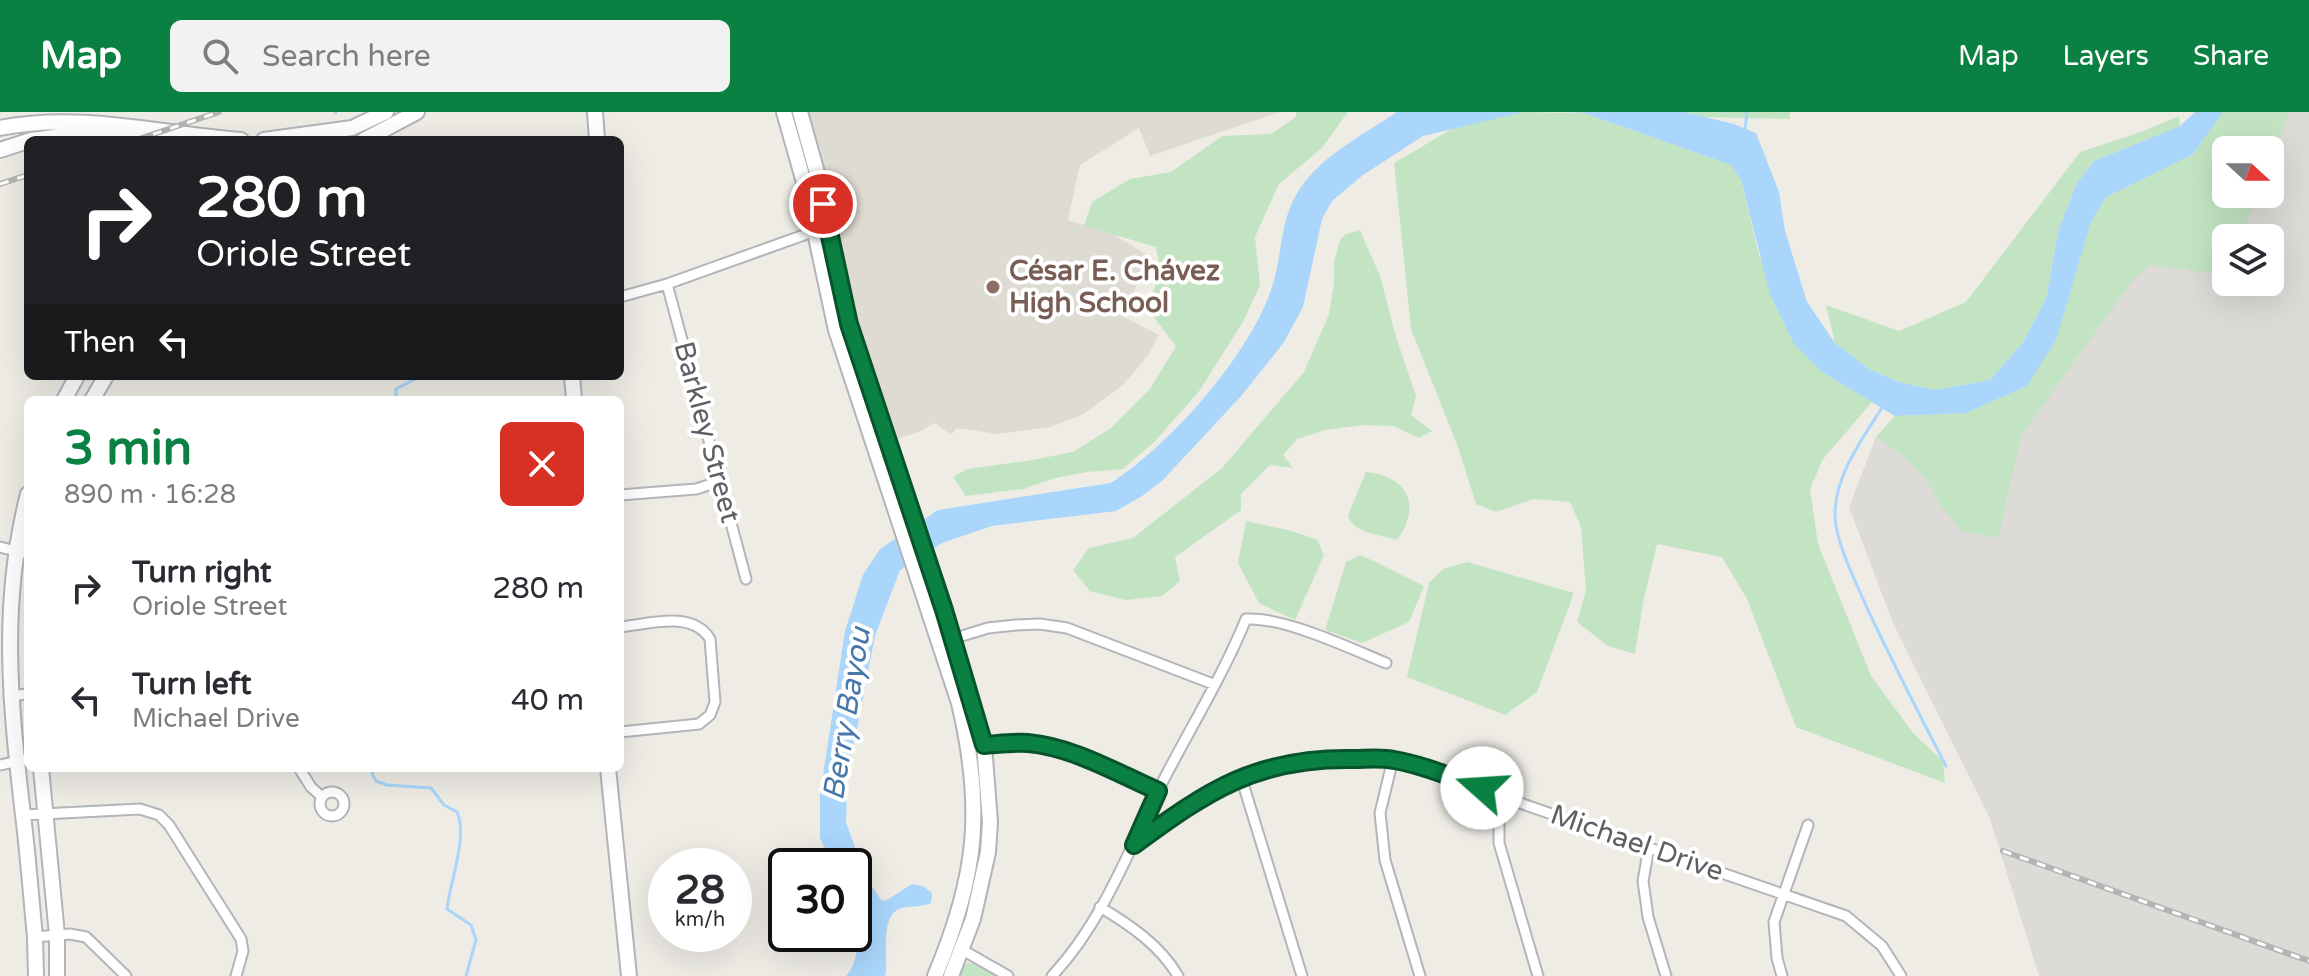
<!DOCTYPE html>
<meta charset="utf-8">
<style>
body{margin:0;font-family:"Varela Round",sans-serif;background:#f2f2f3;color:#2b2b33;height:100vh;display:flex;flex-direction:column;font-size:30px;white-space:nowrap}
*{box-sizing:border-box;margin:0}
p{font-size:26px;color:#7c7c81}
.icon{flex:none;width:44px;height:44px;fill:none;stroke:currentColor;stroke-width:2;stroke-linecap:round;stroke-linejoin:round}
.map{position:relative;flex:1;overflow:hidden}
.panel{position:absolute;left:24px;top:284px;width:600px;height:376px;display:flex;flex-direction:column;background:#fff;border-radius:12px;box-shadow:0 8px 32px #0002}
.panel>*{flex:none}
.hud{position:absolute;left:24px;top:24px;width:600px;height:244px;border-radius:12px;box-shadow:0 8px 32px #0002;background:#202124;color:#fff;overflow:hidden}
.needle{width:52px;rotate:111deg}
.fabs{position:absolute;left:2212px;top:24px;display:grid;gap:16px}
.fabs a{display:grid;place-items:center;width:72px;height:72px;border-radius:12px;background:#fff;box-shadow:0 8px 32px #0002;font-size:40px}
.speed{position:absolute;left:648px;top:736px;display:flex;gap:16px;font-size:40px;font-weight:700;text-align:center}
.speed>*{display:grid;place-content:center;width:104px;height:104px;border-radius:50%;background:#fff;box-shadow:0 8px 32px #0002;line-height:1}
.speed small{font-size:20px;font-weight:400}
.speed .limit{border:4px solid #111;border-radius:12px;background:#fff;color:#111}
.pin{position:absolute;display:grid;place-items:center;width:68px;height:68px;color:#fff;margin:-34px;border:4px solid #fff;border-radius:50%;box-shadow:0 2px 8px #0007}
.me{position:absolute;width:88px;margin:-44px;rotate:289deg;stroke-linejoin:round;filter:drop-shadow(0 0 6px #0008)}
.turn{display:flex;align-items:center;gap:28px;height:168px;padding:0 40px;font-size:36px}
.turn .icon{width:104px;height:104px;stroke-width:2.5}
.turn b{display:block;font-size:56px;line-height:68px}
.then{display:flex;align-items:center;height:76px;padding:0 40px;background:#0003;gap:16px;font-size:30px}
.round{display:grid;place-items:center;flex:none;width:84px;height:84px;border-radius:12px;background:#f2f2f3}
.headline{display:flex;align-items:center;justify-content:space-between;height:136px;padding:0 40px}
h1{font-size:48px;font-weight:700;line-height:60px;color:#0b8043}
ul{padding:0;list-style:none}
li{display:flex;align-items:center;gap:24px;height:112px;padding:0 40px}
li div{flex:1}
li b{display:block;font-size:30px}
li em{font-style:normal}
header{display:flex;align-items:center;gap:48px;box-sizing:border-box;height:112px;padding:0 40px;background:#0b8043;color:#fff}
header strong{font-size:38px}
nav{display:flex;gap:44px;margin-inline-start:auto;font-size:28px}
.search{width:560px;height:72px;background:#f2f2f3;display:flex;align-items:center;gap:20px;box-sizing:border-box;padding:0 28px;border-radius:12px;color:#7c7c81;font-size:30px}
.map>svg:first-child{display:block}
</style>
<header>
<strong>Map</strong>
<div class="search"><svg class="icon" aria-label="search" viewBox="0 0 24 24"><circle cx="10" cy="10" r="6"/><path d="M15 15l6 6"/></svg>Search here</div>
<nav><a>Map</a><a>Layers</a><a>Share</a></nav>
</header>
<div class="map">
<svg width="2309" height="864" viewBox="0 0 2309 864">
<rect width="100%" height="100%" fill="#eeece5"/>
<!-- industrial -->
<path fill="#dddbd7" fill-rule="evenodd" d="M 2223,0 L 2309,0 L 2309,864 L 2039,864 L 1990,707 L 1893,511 L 1849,395 L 1876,325 L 1895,304 L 1966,301 L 2027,274 L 2076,161 L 2091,110 L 2106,85 L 2192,43 ZM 2226,38 L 2270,38 L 2270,82 L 2226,82 ZM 2226,126 L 2270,126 L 2270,170 L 2226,170 Z"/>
<!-- education -->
<path fill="#dedbd3" d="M 808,0 L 1280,0 L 1150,44 L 1139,16 L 1080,53 L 1068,108 L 1113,122 L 1150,145 L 1122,204 L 1159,223 L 1149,242 L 1123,273 L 1082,303 L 1050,315 L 997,322 L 957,316 L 951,323 L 935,311 L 921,319 L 897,327 L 860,215 L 827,69 Z"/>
<!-- green -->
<path fill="#c3e4c3" d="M 1296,0 L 1348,0 L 1322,36 L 1279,72 L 1255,125 L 1260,173 L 1244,208 L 1200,278 L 1155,329 L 1123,357 L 1088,360 L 1055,366 L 1023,377 L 966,384 L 953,365 L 967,357 L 1032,348 L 1073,340 L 1111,316 L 1150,277 L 1176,234 L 1148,198 L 1160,157 L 1156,135 L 1084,114 L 1092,90 L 1130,67 L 1171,60 L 1222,24 L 1271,22 L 1296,5 Z
M 1523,0 L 1584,1 L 1731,53 L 1741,68 L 1759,143 L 1822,260 L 1872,290 L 1823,347 L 1810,377 L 1818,432 L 1871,564 L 1914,622 L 1943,649 L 1945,671 L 1796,615 L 1747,487 L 1722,445 L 1657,432 L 1643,491 L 1635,542 L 1608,534 L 1577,510 L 1586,478 L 1581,415 L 1570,390 L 1533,387 L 1496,400 L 1476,392 L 1458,335 L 1411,217 L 1394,51 L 1457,14 Z
M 1684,0 L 1790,0 L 1790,7 L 1703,5 Z
M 2223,0 L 2289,0 L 2270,49 L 2270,38 L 2226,38 L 2226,82 L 2257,82 L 2241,126 L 2226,126 L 2226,163 L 2151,153 L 2135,165 L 2021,324 L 1998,426 L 1961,419 L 1940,392 L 1925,366 L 1902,343 L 1876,325 L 1895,304 L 1966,301 L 2027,274 L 2076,161 L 2091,110 L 2106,85 L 2192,43 Z
M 2179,4 L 2180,14 L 2094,49 L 2077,71 L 2059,116 L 2046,187 L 2023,230 L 1990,268 L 1935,278 L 1899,270 L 1869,257 L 1835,231 L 1826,193 L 1899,219 L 1966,190 L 2080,40 L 2141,20 Z
M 1360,118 L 1380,164 L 1396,225 L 1416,284 L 1411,303 L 1432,319 L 1419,326 L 1393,314 L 1363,313 L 1325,318 L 1297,327 L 1283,343 L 1293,356 L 1270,353 L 1241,382 L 1241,398 L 1175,445 L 1180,469 L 1162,484 L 1126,488 L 1090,479 L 1073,458 L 1089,436 L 1133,426 L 1222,356 L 1304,260 L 1329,202 L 1334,171 L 1334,150 L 1340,128 L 1346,122 Z
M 1366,360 C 1408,364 1422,394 1397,428 C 1381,423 1352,421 1348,403 Z
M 1246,409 L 1292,419 L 1317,428 L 1324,443 L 1295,508 L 1259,491 L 1238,451 Z
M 1361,443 L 1424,474 L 1409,510 L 1362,531 L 1325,518 L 1346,450 Z
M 1467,450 L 1574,481 L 1537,580 L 1505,603 L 1407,565 L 1429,471 L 1443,457 Z
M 968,851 L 978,853 L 997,864 L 957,864 L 961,855 Z"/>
<!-- water -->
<path fill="#a9d6fa" d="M 1397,0 L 1523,0 L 1423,24 L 1363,63 L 1332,89 L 1322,107 L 1303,195 L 1284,230 L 1242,283 L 1162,369 L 1142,384 L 1116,399 L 992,414 L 942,431 L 900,458 L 875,524 L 847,668 L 846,710 L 866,766 L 882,789 L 887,788 L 912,772 L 923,774 L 932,781 L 931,791 C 921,796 909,793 899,797 C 879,806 889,848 885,864 L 846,864 C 864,842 855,820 854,794 C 853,781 854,767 854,754 L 833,754 L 820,726 L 820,683 L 845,519 L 863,463 L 880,437 L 938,398 L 1111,371 C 1171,332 1250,243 1272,175 C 1285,134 1278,101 1308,66 C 1331,39 1367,20 1397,0 Z
M 1567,0 L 1684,0 L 1734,12 L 1756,21 L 1779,80 L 1785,119 L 1807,190 L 1835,231 L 1869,257 L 1899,270 L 1935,278 L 1990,268 L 2023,230 L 2046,187 L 2059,116 L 2077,71 L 2094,49 L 2180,14 L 2195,0 L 2223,0 L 2192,43 L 2106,85 L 2091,110 L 2056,228 L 2027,274 L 1966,301 L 1895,304 L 1822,260 L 1794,232 L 1770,182 L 1741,68 L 1731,53 L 1584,1 Z"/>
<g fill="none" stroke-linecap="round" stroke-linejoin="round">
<!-- stream -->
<path stroke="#a9d6fa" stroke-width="3" d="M 335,0 L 336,1
M 1745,18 L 1747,0
M 396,288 L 396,277 L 421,264
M 1883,294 C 1863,326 1834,364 1835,404 C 1836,432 1856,470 1867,496 C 1892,549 1919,602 1946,654
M 373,656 L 372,662 L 376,669 L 387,673 L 431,676 L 444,693 L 457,700 C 468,724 450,770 447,797 L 471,813 L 476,828 L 466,864"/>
<defs>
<path id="street" d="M 667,172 L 746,467
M 620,185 L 667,172 L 818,118
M 620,383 L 696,377 L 721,369
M 0,435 L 28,442
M 620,515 C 649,512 692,498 710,527 L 715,590 L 710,603 L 699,612 L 620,620
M 949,528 L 988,516 L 1016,513 L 1040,512 L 1067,516 L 1213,572
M 9,584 L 28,582
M 970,635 C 988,633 1008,629 1027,631 C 1072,634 1117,661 1158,679
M 1393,647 L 1380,701 L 1385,748 L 1420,864
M 0,653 L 28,647
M 299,656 L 311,675 L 322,685
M 1241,665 L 1302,864
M320 692a12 12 0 1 1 24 0a12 12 0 1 1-24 0Z
M 1507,685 L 1499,708 L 1499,731 L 1538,864
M 23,703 L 140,697 L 159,703 L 169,713 L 241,827 L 243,839 L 236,864
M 1134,733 L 1210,679 L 1241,665 L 1273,654 L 1312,647 L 1393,647 L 1846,804 L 1882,834 L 1901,864
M 1649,735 L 1643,769 L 1648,805 L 1666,864
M 1100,795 C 1130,813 1160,833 1178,864
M 35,825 L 70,822 L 86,825 L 126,864
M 959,836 L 1008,864
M 1052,864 C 1101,812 1128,741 1159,677 C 1187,621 1222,566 1246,507 C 1285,505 1349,536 1386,551
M 1782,864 L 1777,846 L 1774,810 L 1808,713"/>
<path id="secondary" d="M 595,0 L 597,28
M 784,0 L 805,74 L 836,218 L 959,591 C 984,697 977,764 935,864
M 800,0 L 819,68 L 849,212 L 934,469 L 984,633 L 990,710 L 988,740 L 973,807 L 951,864
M 0,16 C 81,0 160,22 241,28
M 31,28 L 70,23 L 139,28
M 264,28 L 352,16 L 386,0
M 364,28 L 417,0
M 0,38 L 28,29
M 572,264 L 574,288
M 64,288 L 77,264
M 92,288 L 106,264
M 28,382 C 0,492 10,591 23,703 C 28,743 31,784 35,825 L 36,864
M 41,656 L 57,823 L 57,864
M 608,656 L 629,864"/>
</defs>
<!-- street casing -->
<use href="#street" stroke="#b2b5b9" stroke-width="13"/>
<!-- secondary casing -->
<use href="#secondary" stroke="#b1b4b9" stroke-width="18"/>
<!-- street -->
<use href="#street" stroke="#fff" stroke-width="9"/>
<!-- secondary -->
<use href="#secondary" stroke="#fff" stroke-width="14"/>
<defs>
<path id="rail" d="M 136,28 L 219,0
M 0,72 L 28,63
M 2003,739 L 2309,849"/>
</defs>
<!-- rail casing -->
<use href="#rail" stroke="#b3b4b4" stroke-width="6"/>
<!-- rail -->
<use href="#rail" stroke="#fff" stroke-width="3" stroke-dasharray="9" stroke-linecap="butt"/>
</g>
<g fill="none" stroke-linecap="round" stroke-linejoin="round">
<defs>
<path id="route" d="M 823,92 L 849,212 L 944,498 L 984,633 C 999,632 1014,630 1028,631 C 1073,635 1117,661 1158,679 L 1134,733 C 1209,678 1256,646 1351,647 C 1365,647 1381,645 1394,648 C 1424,653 1453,666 1482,676"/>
</defs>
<!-- route casing -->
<use href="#route" stroke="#07532c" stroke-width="20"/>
<!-- route -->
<use href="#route" stroke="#0b8043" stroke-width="14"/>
</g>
<!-- markers -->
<circle fill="#8d6e63" stroke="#fff" stroke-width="3" cx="993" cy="175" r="8"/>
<g text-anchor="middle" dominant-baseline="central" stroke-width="8" stroke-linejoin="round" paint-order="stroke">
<!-- education labels -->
<g font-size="28" font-weight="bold" fill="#785e54" stroke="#fff" text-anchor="start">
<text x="1009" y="159">César E. Chávez<tspan x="1009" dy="32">High School</tspan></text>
</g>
<!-- street labels -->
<g font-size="28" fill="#5d6064" stroke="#fff">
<text transform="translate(707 320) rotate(75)">Barkley Street</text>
<text transform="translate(1637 731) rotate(19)">Michael Drive</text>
</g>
<!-- water labels -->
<g font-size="30" font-style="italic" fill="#4777ab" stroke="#fff">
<text transform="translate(847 602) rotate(-81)">Berry Bayou</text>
</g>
</g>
</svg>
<div class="fabs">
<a><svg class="needle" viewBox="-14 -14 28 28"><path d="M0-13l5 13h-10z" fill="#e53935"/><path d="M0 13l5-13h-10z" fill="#7c7c81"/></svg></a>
<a><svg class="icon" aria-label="layers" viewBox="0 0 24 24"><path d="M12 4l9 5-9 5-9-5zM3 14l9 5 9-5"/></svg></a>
</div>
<div class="speed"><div>28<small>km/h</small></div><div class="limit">30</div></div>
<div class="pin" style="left:823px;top:92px;background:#d93025"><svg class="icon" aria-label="arrive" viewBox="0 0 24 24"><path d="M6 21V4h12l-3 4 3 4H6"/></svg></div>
<svg class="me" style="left:1482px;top:676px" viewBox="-20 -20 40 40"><circle r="19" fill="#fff"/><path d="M0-13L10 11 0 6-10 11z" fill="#0b8043"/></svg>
<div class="hud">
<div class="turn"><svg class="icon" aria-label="right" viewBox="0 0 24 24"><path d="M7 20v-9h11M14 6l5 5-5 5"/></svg><div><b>280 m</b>Oriole Street</div></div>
<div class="then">Then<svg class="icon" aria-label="left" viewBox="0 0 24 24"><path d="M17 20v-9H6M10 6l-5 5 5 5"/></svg></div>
</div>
<section class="panel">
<div class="headline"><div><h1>3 min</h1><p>890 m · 16:28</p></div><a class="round" style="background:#d93025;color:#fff"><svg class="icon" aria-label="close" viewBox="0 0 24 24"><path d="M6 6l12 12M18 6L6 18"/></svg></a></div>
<ul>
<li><svg class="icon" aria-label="right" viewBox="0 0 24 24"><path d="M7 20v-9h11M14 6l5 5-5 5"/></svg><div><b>Turn right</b><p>Oriole Street</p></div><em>280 m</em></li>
<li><svg class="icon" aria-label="left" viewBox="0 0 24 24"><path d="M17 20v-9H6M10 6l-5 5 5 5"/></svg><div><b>Turn left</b><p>Michael Drive</p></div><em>40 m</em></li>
</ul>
</section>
</div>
